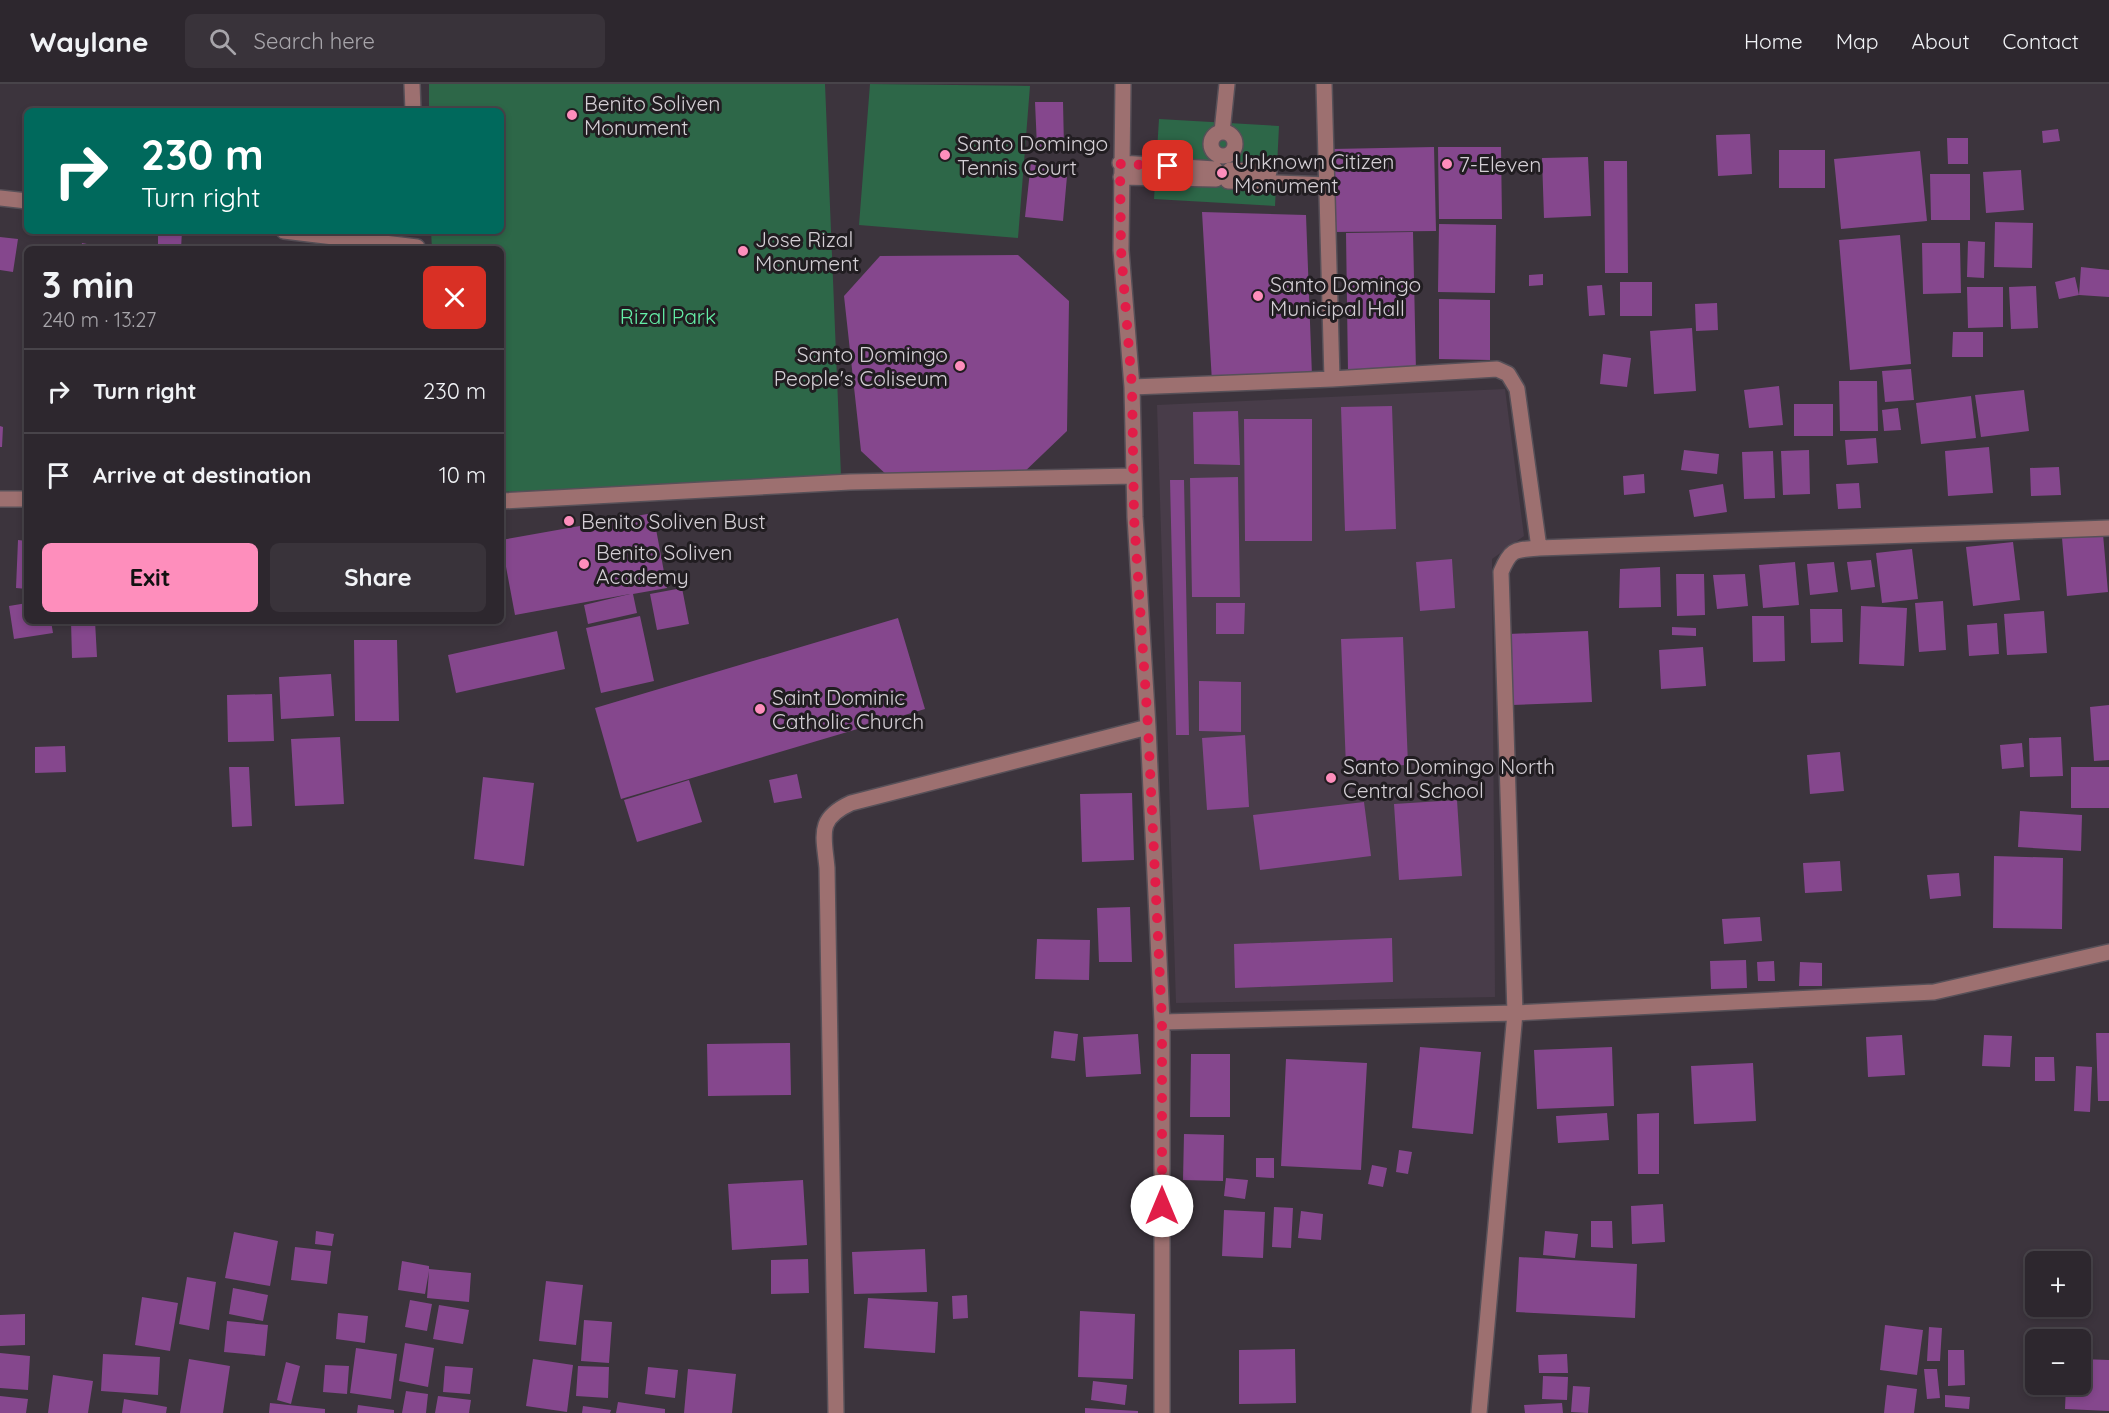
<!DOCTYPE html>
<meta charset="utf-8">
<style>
body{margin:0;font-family:Quicksand,sans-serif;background:#39333a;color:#f1f3f6;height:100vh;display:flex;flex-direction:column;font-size:22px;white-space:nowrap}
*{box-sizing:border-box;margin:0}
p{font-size:20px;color:#a7a5aa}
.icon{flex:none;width:33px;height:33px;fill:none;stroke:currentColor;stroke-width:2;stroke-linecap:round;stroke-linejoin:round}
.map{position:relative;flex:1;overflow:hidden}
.drawer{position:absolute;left:24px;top:162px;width:480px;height:378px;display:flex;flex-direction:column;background:#2d272e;border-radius:9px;box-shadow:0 3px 9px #0003,0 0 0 2px #48444a}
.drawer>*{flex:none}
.banner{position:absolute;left:24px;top:24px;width:480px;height:126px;border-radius:9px;box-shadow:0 3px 9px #0003,0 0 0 2px #48444a;background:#00695c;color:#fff;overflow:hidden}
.fabs{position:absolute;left:2025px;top:1167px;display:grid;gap:12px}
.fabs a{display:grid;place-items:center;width:66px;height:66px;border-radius:9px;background:#2d272e;box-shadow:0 3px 9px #0003,0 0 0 2px #48444a;font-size:30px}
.pin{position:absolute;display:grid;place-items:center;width:51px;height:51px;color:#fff;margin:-26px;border-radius:12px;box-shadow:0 3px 9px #0006}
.me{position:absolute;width:66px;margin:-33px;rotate:0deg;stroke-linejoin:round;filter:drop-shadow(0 0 4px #0008)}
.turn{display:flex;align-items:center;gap:21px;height:126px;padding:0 18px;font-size:27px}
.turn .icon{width:78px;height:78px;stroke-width:2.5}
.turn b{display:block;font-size:42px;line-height:51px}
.round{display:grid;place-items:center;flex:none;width:63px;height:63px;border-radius:9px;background:#39333a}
.overview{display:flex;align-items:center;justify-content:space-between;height:102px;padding:0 18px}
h1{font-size:36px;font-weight:800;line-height:45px}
.button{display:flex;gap:12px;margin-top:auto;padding:12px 18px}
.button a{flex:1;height:69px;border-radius:9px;background:#fe8ebc;color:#111;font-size:24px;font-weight:800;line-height:69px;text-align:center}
.button a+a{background:#39333a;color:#f1f3f6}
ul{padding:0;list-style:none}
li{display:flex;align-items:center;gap:18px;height:84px;padding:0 18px;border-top:2px solid #48444a}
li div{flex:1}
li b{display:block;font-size:22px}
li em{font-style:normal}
header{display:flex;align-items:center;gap:36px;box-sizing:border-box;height:84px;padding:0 30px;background:#2d272e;border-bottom:2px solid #48444a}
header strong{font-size:28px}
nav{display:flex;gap:33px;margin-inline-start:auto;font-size:21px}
.search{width:420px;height:54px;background:#39333a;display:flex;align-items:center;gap:15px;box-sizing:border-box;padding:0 21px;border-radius:9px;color:#a7a5aa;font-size:22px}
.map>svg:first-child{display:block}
</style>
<header>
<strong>Waylane</strong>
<div class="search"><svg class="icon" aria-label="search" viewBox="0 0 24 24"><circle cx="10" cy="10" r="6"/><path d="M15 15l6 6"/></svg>Search here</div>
<nav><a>Home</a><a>Map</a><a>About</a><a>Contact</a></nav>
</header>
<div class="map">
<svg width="2109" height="1329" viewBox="0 0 2109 1329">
<rect width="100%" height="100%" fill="#3c343d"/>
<!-- built -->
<path fill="#483c49" d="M 1505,305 L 1524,452 L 1492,475 L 1495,913 L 1176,919 L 1157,321 Z"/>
<!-- green -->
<path fill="#2d6748" d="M 429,0 L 825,0 L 841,392 L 501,408 L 501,165 L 432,165 L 431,147 L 501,147 L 501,27 L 429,27 Z
M 870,0 L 1030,2 L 1018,154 L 859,141 Z
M 1159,35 L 1279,42 L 1275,122 L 1154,115 Z"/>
<!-- building -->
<path fill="#85478d" d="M 1035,18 L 1063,18 L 1064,63 L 1037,63 Z
M 2058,45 L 2060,57 L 2043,59 L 2042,47 Z
M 1750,50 L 1752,90 L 1718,92 L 1716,51 Z
M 1947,54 L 1968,54 L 1968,80 L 1948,80 Z
M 1434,63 L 1436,147 L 1333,148 L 1332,65 Z
M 1438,63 L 1501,63 L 1502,135 L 1439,135 Z
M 1779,66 L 1825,66 L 1825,104 L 1779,104 Z
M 1920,67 L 1927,137 L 1841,145 L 1834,75 Z
M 1588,73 L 1591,132 L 1544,134 L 1542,74 Z
M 1604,77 L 1627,77 L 1628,189 L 1605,189 Z
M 1031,78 L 1068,81 L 1063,137 L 1025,133 Z
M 2021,86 L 2024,126 L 1986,129 L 1983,88 Z
M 1930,90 L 1970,90 L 1970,136 L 1931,136 Z
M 1202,128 L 1306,131 L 1312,292 L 1212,298 Z
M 1995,138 L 2033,139 L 2032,184 L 1994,183 Z
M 1439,140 L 1496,141 L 1495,209 L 1438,208 Z
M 158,147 L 182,147 L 181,165 L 158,165 Z
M 1413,148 L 1416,287 L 1348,288 L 1346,149 Z
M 1900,151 L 1911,280 L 1850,286 L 1839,156 Z
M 0,153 L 18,155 L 13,188 L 0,186 Z
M 1968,157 L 1985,158 L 1984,194 L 1967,193 Z
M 82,159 L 107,164 L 107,165 L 81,165 Z
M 1922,159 L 1960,159 L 1961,209 L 1923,210 Z
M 1018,171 L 1069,217 L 1067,347 L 1020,392 L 889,393 L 861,367 L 844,212 L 880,172 Z
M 2081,183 L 2109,186 L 2109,213 L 2079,211 L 2059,215 L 2055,198 L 2075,193 L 2079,211 Z
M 1543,190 L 1543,201 L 1529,202 L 1529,191 Z
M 1620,198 L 1652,198 L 1652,232 L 1620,232 Z
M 1602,201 L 1605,231 L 1589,232 L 1587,202 Z
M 2036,202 L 2038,244 L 2011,245 L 2009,203 Z
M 1967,203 L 2003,203 L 2003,243 L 1968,244 Z
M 1439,215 L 1490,216 L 1490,276 L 1439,275 Z
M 1717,219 L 1718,246 L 1696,247 L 1695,220 Z
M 1692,244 L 1696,307 L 1654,310 L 1650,247 Z
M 1953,248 L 1983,248 L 1983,273 L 1952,273 Z
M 1603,270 L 1631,274 L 1627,303 L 1600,300 Z
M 1911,285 L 1914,316 L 1885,318 L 1882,287 Z
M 1839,297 L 1877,297 L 1878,347 L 1840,347 Z
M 1779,302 L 1783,341 L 1749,344 L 1744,306 Z
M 2024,306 L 2029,347 L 1981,353 L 1975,311 Z
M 1971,312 L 1976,354 L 1921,360 L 1916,319 Z
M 1794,320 L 1833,320 L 1833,352 L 1794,352 Z
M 1392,322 L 1396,445 L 1345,447 L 1341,323 Z
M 1898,324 L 1901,346 L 1884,347 L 1882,326 Z
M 1238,327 L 1240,381 L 1194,380 L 1193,328 Z
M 1244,335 L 1312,335 L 1312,457 L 1245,457 Z
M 0,342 L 3,343 L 2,363 L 0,363 Z
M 1876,354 L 1878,379 L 1847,381 L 1845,356 Z
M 1989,363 L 1993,409 L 1948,412 L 1945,367 Z
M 1684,366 L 1719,370 L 1717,390 L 1681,386 Z
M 1809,366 L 1810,410 L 1783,411 L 1781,367 Z
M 1773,367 L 1775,414 L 1744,415 L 1742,368 Z
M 2059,383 L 2061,411 L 2031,412 L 2030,384 Z
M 1644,390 L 1645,409 L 1624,411 L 1623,392 Z
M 1238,393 L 1240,513 L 1192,513 L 1190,394 Z
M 1170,396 L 1184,396 L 1189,651 L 1176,651 Z
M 1859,399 L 1861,424 L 1838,425 L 1836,400 Z
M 1723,400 L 1727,428 L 1694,433 L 1689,406 Z
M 653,429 L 667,504 L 633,510 L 637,529 L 588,540 L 584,521 L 630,510 L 515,531 L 501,456 Z
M 2103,450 L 2108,508 L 2067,512 L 2062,454 Z
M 18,456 L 27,457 L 27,505 L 16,504 Z
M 2013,458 L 2020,516 L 1973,522 L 1966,463 Z
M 1912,465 L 1918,515 L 1882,519 L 1876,469 Z
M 1452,475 L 1455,524 L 1420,527 L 1416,478 Z
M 1871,476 L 1875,503 L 1851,506 L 1847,478 Z
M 1795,478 L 1799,521 L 1763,524 L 1759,481 Z
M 1834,478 L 1838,508 L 1810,511 L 1807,480 Z
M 1660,483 L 1661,523 L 1619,524 L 1620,485 Z
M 1676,490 L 1704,490 L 1705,531 L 1677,532 Z
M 1745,490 L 1748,522 L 1717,525 L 1713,491 Z
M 682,504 L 689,540 L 657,546 L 650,510 Z
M 1943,517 L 1946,566 L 1919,568 L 1915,519 Z
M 27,519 L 27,537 L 51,537 L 53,549 L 14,555 L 9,522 Z
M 1216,519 L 1245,519 L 1244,550 L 1216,550 Z
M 1861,522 L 1907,524 L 1904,582 L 1859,580 Z
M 1810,525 L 1842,525 L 1843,558 L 1811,559 Z
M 2044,527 L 2047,569 L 2007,571 L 2004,530 Z
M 640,532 L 654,597 L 601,609 L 586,544 Z
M 1752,532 L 1784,532 L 1785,577 L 1753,578 Z
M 898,534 L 925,625 L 621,715 L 595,624 Z
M 71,537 L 95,537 L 97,573 L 72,574 Z
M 1997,539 L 1999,570 L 1969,572 L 1967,541 Z
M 1672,543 L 1696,544 L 1696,552 L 1672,551 Z
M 557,547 L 565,585 L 456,609 L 448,571 Z
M 1588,547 L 1592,618 L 1512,621 L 1508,550 Z
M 1403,553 L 1408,681 L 1346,683 L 1341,555 Z
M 354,556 L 397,556 L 399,637 L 355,637 Z
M 1703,563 L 1706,602 L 1661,605 L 1659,566 Z
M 331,590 L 334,632 L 281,635 L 279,593 Z
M 1199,597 L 1241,598 L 1241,648 L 1199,647 Z
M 272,610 L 274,657 L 228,658 L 227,611 Z
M 2109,621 L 2109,676 L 2094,677 L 2090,623 Z
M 1245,651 L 1249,723 L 1207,726 L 1202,654 Z
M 340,653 L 344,720 L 295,722 L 291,655 Z
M 2061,653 L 2063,692 L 2030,693 L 2029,654 Z
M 2022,659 L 2024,683 L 2002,685 L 2000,661 Z
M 65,662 L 66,688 L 35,689 L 35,663 Z
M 1840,668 L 1844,707 L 1810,710 L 1807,671 Z
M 229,683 L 249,683 L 252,742 L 232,743 Z
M 2071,683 L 2109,683 L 2109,724 L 2071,724 Z
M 797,690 L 802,714 L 774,719 L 769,696 Z
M 483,693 L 534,699 L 524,782 L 474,775 Z
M 689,696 L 702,738 L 637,758 L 624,716 Z
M 1132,709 L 1134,776 L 1082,778 L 1080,710 Z
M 1457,716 L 1462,792 L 1399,796 L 1394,720 Z
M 1364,718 L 1371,772 L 1260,786 L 1253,731 Z
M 2020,727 L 2082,731 L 2081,767 L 2018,763 Z
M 1994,772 L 2063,774 L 2062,845 L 1993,844 Z
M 1840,777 L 1842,807 L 1805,809 L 1803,779 Z
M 1959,789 L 1961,812 L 1930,815 L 1927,791 Z
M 1130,823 L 1132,878 L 1099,878 L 1097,824 Z
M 1760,833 L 1762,857 L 1724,860 L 1722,835 Z
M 1392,854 L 1393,898 L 1235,904 L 1234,860 Z
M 1037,855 L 1090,856 L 1089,896 L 1035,895 Z
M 1746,876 L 1747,904 L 1711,905 L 1710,877 Z
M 1774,877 L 1775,897 L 1758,897 L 1757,878 Z
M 1800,878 L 1822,879 L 1822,902 L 1799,902 Z
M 1054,947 L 1078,950 L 1075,977 L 1051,974 Z
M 2096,949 L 2109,949 L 2109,1017 L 2098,1017 Z
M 1138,950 L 1141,990 L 1086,993 L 1083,953 Z
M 1902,951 L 1905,991 L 1868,993 L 1866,953 Z
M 1984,951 L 2012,952 L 2010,983 L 1982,982 Z
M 790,959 L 791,1011 L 708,1012 L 707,960 Z
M 1420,963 L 1481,968 L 1473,1050 L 1412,1044 Z
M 1612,963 L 1614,1022 L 1537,1025 L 1534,966 Z
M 1191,970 L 1230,970 L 1230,1033 L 1190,1033 Z
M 2035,973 L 2054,973 L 2055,997 L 2035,997 Z
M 1286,975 L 1367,979 L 1361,1086 L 1281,1082 Z
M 1753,979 L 1756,1037 L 1694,1040 L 1691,982 Z
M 2076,982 L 2092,983 L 2090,1028 L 2074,1027 Z
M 1607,1029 L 1609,1056 L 1558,1059 L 1556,1032 Z
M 1659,1029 L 1659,1090 L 1638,1090 L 1637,1030 Z
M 1184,1050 L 1224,1051 L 1223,1097 L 1183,1096 Z
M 1399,1066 L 1412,1068 L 1408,1090 L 1396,1088 Z
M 1256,1074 L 1274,1074 L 1274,1094 L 1256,1093 Z
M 1372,1081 L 1387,1084 L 1383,1103 L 1368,1100 Z
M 1226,1094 L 1248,1096 L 1245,1115 L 1224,1112 Z
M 803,1096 L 807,1161 L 732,1166 L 728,1100 Z
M 1663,1120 L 1665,1158 L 1632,1160 L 1631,1122 Z
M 1274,1123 L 1293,1124 L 1291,1164 L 1272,1163 Z
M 1224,1126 L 1265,1128 L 1263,1174 L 1222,1172 Z
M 1301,1127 L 1323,1130 L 1321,1156 L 1298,1154 Z
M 1591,1137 L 1612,1137 L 1613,1164 L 1591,1163 Z
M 316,1147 L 334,1150 L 332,1162 L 315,1160 Z
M 1545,1147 L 1578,1150 L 1575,1174 L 1543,1171 Z
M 234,1148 L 278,1157 L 270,1202 L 225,1194 Z
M 295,1163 L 331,1167 L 327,1200 L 291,1196 Z
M 925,1165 L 927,1208 L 854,1210 L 852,1168 Z
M 1519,1173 L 1637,1180 L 1635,1234 L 1516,1228 Z
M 808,1175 L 809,1209 L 771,1210 L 771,1176 Z
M 402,1177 L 429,1182 L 429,1185 L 471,1189 L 469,1218 L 427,1214 L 429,1187 L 425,1210 L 398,1206 Z
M 187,1193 L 216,1198 L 209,1246 L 179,1240 Z
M 546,1197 L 583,1201 L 576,1261 L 539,1257 Z
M 233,1204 L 268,1211 L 263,1237 L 229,1230 Z
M 967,1211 L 968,1234 L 953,1235 L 952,1212 Z
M 142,1213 L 178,1219 L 170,1267 L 135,1261 Z
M 868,1214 L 938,1218 L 935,1269 L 864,1264 Z
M 410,1216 L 432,1220 L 427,1247 L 405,1243 Z
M 439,1221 L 469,1226 L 463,1260 L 433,1255 Z
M 1080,1227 L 1135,1230 L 1133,1295 L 1078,1293 Z
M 338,1229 L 368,1232 L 365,1259 L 336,1255 Z
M 25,1230 L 25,1261 L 0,1262 L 0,1231 Z
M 584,1236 L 612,1238 L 609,1279 L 581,1277 Z
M 227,1237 L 268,1241 L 265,1272 L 224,1268 Z
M 1885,1241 L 1923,1246 L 1917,1291 L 1880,1286 Z
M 1929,1243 L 1942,1244 L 1940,1277 L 1927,1277 Z
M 405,1259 L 434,1264 L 428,1303 L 399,1297 Z
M 356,1264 L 397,1270 L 391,1315 L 350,1309 Z
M 1295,1265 L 1296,1319 L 1239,1320 L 1239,1266 Z
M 1948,1266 L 1964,1266 L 1965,1301 L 1948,1302 Z
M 0,1269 L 30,1272 L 28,1306 L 0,1304 Z
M 103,1270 L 160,1273 L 158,1311 L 101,1307 Z
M 1567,1270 L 1568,1289 L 1539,1289 L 1538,1271 Z
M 189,1275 L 230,1282 L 223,1329 L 180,1329 Z
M 533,1275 L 573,1281 L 567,1328 L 526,1322 Z
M 2080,1275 L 2109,1276 L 2109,1327 L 2065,1325 L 2066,1300 L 2080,1300 Z
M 286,1278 L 300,1282 L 291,1320 L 277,1316 Z
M 325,1281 L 349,1282 L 347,1310 L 323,1308 Z
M 445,1282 L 473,1284 L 470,1310 L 443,1308 Z
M 578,1282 L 609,1283 L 608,1314 L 576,1312 Z
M 648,1283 L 678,1286 L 675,1314 L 645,1310 Z
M 688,1285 L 736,1290 L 732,1329 L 684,1329 Z
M 1924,1285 L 1937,1285 L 1940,1314 L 1927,1315 Z
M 53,1291 L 93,1297 L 88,1329 L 48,1329 Z
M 1543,1292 L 1568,1293 L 1567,1316 L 1542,1315 Z
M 1093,1297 L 1127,1301 L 1125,1321 L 1091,1316 Z
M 1887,1301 L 1917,1305 L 1914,1329 L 1884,1329 Z
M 1573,1302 L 1590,1303 L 1588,1329 L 1571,1328 Z
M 406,1307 L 428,1310 L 426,1329 L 402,1329 Z
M 1945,1311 L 1970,1313 L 1969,1325 L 1945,1323 Z
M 0,1312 L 28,1315 L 26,1329 L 0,1329 Z
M 438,1312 L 471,1316 L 469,1329 L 435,1329 Z
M 124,1315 L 167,1323 L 166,1329 L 122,1329 Z
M 618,1318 L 665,1325 L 665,1329 L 616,1329 Z
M 270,1319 L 325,1325 L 325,1329 L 269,1329 Z
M 1562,1319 L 1563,1329 L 1525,1329 L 1524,1321 Z
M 358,1321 L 394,1326 L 394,1329 L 357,1329 Z
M 583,1322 L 611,1326 L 610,1329 L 582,1329 Z
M 1085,1324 L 1138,1327 L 1138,1329 L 1085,1329 Z"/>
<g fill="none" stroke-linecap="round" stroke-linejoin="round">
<defs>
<path id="minor" d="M 412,0 L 413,27
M 1123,0 L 1121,166 L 1132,303 L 1135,433 L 1148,643 L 1162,938 L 1162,1329
M 1222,48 L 1227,0
M1211 60a12 12 0 1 1 24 0a12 12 0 1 1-24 0Z
M 1120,79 L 1215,85
M 1230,86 L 1269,88
M 1121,93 L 1216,95
M 1228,97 L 1328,101
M 0,114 L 27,117
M 284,147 L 417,163
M 1332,295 L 1497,285 L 1508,290 L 1517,305 L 1539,464
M 1132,303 L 1332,295 L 1324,0
M 0,415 L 27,415
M 501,417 L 850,398 L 1133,392
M 1162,938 L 1515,929 L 1934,908 L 2109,868
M 836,1329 L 827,784 C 824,751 816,735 851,719 L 1148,643
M 1479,1329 L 1515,929 L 1501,488 C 1511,464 1515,466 1539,464 L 2109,444"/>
</defs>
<!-- minor casing -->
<use href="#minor" stroke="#575058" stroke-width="18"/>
<!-- minor -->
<use href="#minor" stroke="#9d7070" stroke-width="15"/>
</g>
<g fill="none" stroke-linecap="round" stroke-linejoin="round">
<!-- route -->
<path stroke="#e11d48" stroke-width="10" stroke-dasharray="0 18" d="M 1162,1122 L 1162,938 L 1148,643 L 1134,433 L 1132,303 L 1121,166 L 1120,80 L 1168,82"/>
</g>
<!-- markers -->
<g fill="#fe8ebc" stroke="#211d21" stroke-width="2">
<circle cx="572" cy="31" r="6"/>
<circle cx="945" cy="71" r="6"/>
<circle cx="1447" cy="80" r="6"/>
<circle cx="1222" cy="89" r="6"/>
<circle cx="743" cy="167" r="6"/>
<circle cx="1258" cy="212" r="6"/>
<circle cx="960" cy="282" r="6"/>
<circle cx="569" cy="437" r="6"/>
<circle cx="584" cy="480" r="6"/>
<circle cx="760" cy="625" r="6"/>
<circle cx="1331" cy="694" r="6"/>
</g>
<g text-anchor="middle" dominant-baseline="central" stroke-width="6" stroke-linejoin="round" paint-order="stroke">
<!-- poi labels -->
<g font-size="21" fill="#d4cfd5" stroke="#211d21" text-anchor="start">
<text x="584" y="19">Benito Soliven<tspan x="584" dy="24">Monument</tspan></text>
<text x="957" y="59">Santo Domingo<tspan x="957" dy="24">Tennis Court</tspan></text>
<text x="1234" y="77">Unknown Citizen<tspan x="1234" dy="24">Monument</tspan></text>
<text x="1459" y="80">7-Eleven</text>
<text x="755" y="155">Jose Rizal<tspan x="755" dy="24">Monument</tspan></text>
<text x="1270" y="200">Santo Domingo<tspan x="1270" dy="24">Municipal Hall</tspan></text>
<text x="948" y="270" text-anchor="end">Santo Domingo<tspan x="948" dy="24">People's Coliseum</tspan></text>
<text x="581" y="437">Benito Soliven Bust</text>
<text x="596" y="468">Benito Soliven<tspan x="596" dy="24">Academy</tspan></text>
<text x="772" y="613">Saint Dominic<tspan x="772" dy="24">Catholic Church</tspan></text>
<text x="1343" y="682">Santo Domingo North<tspan x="1343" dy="24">Central School</tspan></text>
</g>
<!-- park labels -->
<g font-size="21" fill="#64eea7" stroke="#211d21">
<text x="668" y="232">Rizal Park</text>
</g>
</g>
</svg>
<div class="fabs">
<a>+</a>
<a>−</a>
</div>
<div class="pin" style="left:1168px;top:82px;background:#d93025"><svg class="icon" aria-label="arrive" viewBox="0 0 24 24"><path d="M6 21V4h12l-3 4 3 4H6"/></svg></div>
<svg class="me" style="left:1162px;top:1122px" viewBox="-20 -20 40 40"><circle r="19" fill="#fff"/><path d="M0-13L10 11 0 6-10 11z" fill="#e11d48"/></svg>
<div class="banner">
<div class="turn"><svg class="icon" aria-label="right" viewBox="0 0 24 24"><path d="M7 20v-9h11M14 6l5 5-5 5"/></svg><div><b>230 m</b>Turn right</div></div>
</div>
<section class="drawer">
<div class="overview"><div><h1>3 min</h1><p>240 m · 13:27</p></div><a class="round" style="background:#d93025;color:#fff"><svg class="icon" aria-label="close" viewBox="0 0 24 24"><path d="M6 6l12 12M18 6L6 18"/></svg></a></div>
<ul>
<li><svg class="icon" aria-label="right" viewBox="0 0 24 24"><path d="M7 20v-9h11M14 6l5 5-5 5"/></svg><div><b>Turn right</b></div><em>230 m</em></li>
<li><svg class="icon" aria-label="arrive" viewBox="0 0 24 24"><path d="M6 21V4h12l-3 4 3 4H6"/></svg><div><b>Arrive at destination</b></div><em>10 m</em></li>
</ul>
<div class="button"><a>Exit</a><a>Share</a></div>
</section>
</div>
